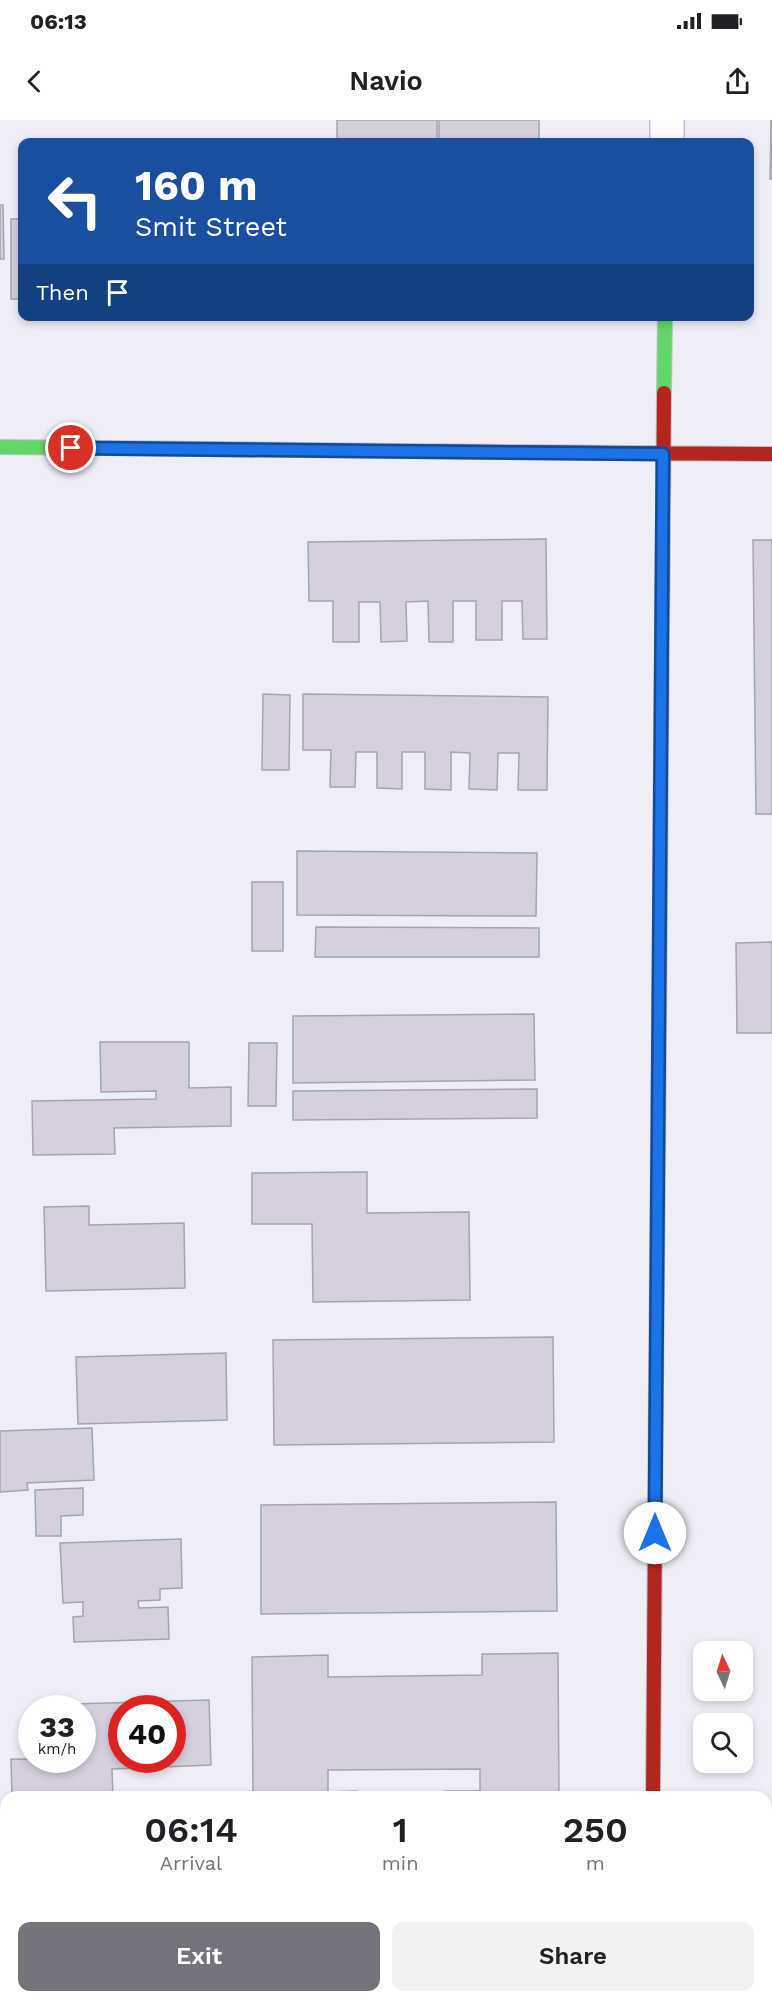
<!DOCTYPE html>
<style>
body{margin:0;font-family:"Work Sans",sans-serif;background:#f2f2f2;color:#202124;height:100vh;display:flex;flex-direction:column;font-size:22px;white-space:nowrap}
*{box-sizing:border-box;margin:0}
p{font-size:20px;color:#757577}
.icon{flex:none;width:33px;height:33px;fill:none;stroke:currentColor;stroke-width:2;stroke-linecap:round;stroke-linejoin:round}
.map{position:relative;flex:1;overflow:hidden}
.drawer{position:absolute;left:0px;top:1671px;width:772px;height:212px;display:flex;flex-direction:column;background:#fff;border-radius:18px 18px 0 0;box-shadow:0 3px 9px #0003}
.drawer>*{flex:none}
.banner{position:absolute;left:18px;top:18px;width:736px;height:183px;border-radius:12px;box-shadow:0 3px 9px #0003;background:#1a4fa0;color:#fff;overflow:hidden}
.needle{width:39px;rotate:356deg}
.buttons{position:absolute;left:693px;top:1521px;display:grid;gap:12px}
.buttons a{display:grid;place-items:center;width:60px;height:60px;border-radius:12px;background:#fff;box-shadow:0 3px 9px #0003;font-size:30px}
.speed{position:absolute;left:18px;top:1575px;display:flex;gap:12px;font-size:30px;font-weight:700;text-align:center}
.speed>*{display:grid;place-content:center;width:78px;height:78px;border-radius:50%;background:#fff;box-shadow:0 3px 9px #0003;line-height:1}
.speed small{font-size:15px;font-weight:400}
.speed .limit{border:9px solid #d22;background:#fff;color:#111}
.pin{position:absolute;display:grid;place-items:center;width:51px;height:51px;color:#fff;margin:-26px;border:3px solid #fff;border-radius:50%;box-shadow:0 2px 6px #0007}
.me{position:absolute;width:66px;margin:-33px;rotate:0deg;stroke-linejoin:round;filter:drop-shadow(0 0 4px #0008)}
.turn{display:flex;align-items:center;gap:21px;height:126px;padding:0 18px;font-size:27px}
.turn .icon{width:78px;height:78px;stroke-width:2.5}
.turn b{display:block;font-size:42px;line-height:51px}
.then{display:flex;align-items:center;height:57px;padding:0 18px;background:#0003;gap:12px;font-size:22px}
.eta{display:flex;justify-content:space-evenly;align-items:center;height:102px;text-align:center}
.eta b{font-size:36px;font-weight:600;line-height:42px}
.primary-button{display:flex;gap:12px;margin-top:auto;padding:12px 18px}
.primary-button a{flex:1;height:69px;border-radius:12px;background:#74747d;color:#fff;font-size:24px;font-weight:600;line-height:69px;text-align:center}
.primary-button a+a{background:#f2f2f2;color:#202124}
.status{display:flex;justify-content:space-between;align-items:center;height:42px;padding:0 30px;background:#fff;direction:ltr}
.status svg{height:16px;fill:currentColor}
header{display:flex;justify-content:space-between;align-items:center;height:78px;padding:0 18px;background:#fff;font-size:27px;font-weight:600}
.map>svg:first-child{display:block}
</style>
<div class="status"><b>06:13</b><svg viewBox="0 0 49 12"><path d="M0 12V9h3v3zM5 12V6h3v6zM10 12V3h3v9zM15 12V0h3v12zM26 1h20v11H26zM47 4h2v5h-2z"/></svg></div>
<header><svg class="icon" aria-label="back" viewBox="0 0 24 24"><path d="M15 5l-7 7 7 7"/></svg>Navio<svg class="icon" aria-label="share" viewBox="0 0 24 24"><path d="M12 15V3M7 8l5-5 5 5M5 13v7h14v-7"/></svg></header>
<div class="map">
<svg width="772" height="1882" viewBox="0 0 772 1882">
<rect width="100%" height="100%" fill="#eeeef8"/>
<!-- building -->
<path fill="#d5cfe0" stroke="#a5a4ac" stroke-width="1.5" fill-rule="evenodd" d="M 337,0 L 437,0 L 437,22 L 337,22 Z
M 439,0 L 539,0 L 539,22 L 439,22 Z
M 771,0 L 772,0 L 772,59 L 770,59 Z
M 0,85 L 3,85 L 4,139 L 0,139 Z
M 11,99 L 22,99 L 22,179 L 11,179 Z
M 546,419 L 547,519 L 523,519 L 522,481 L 502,481 L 502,520 L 476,520 L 476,481 L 453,481 L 453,522 L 429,522 L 428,481 L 406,482 L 407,521 L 381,522 L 380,482 L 359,482 L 359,522 L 333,522 L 333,481 L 309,481 L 308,422 Z
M 753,420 L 772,420 L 772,694 L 756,694 Z
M 263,574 L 290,575 L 289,650 L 262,650 Z
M 303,574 L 548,577 L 547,670 L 518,670 L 519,633 L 498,633 L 497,670 L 469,669 L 470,633 L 451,632 L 451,670 L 425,669 L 425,632 L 402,632 L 402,669 L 377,668 L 377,632 L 356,632 L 355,667 L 330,667 L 331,630 L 303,630 Z
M 297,731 L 537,733 L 536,796 L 297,795 Z
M 252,762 L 283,762 L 283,831 L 252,831 Z
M 316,807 L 539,808 L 539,837 L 315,837 Z
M 772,822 L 772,913 L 737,913 L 736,823 Z
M 534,894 L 535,960 L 293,963 L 293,896 Z
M 100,922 L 189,922 L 189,968 L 231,967 L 231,1006 L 114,1008 L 115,1034 L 33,1035 L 32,981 L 156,979 L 156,971 L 101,972 Z
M 249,923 L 277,923 L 276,986 L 248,986 Z
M 537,969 L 537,998 L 293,1000 L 293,971 Z
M 367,1052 L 367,1093 L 469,1092 L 470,1180 L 313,1182 L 312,1104 L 252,1104 L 252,1053 Z
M 89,1086 L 89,1105 L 184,1103 L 185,1168 L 46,1171 L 44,1087 Z
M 553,1217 L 554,1322 L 274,1325 L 273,1220 Z
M 226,1233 L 227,1300 L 78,1304 L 76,1237 Z
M 92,1308 L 94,1360 L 27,1363 L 28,1370 L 0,1372 L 0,1311 Z
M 83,1368 L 83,1395 L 61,1396 L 61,1416 L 36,1416 L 35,1370 Z
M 556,1382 L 557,1491 L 261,1494 L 261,1385 Z
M 181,1419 L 182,1468 L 160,1469 L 160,1480 L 138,1481 L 139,1488 L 168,1487 L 169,1519 L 74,1522 L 73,1497 L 83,1496 L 83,1482 L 63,1483 L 60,1423 Z
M 558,1533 L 559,1677 L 445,1677 L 445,1671 L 480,1671 L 480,1649 L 328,1650 L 328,1672 L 357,1671 L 357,1677 L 253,1677 L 252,1537 L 328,1535 L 328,1557 L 482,1555 L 482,1534 Z
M 209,1580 L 211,1645 L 112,1649 L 113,1677 L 12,1677 L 11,1639 L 82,1640 L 82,1588 L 39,1588 L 39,1585 ZM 122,1588 L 172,1588 L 172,1640 L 122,1640 Z
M 137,1876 L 225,1876 L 225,1882 L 120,1882 L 120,1877 Z"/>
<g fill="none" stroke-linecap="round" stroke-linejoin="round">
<defs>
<path id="street" d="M 667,22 L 667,0
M 651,1882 L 651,1876"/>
<path id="fast" d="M 664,273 L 665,196
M 0,327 L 395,331
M 656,1264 L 659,914"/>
<path id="slow" d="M 659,914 L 661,635"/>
<path id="jam" d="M 395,331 L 772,334
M 661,635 L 664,273
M 653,1677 L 656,1264"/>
</defs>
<!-- street casing -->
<use href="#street" stroke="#bfc0c9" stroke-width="36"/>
<!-- fast casing -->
<use href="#fast" stroke="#bfc0c9" stroke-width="16"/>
<!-- slow casing -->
<use href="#slow" stroke="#bfc0c9" stroke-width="16"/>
<!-- jam casing -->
<use href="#jam" stroke="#bfc0c9" stroke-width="16"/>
<!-- street -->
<use href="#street" stroke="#fcfcfe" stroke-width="33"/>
<!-- fast -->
<use href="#fast" stroke="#63d668" stroke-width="14"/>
<!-- slow -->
<use href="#slow" stroke="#ff974d" stroke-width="14"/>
<!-- jam -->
<use href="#jam" stroke="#b3261e" stroke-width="14"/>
</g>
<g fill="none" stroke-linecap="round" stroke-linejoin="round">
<defs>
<path id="route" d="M 71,328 L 663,334 L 655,1413"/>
</defs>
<!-- route casing -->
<use href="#route" stroke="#114b97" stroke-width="15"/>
<!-- route -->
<use href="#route" stroke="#1a73e8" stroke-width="10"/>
</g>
</svg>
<div class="buttons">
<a><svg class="needle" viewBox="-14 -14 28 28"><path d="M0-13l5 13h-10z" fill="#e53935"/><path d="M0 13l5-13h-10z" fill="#757577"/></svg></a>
<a><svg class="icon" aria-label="search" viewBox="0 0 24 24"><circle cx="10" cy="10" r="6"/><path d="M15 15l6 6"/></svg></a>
</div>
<div class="speed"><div>33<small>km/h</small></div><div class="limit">40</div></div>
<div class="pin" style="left:71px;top:328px;background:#d93025"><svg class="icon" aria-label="arrive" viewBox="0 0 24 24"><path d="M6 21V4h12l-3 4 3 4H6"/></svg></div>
<svg class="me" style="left:655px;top:1413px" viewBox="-20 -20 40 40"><circle r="19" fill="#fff"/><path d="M0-13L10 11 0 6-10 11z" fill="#1a73e8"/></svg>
<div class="banner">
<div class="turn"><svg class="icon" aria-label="left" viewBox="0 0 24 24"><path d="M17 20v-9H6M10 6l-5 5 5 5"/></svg><div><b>160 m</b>Smit Street</div></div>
<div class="then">Then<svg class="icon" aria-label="arrive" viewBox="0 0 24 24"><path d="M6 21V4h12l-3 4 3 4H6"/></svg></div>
</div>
<section class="drawer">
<div class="eta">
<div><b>06:14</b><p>Arrival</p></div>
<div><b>1</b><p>min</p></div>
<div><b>250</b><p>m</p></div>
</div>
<div class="primary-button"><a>Exit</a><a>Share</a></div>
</section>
</div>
